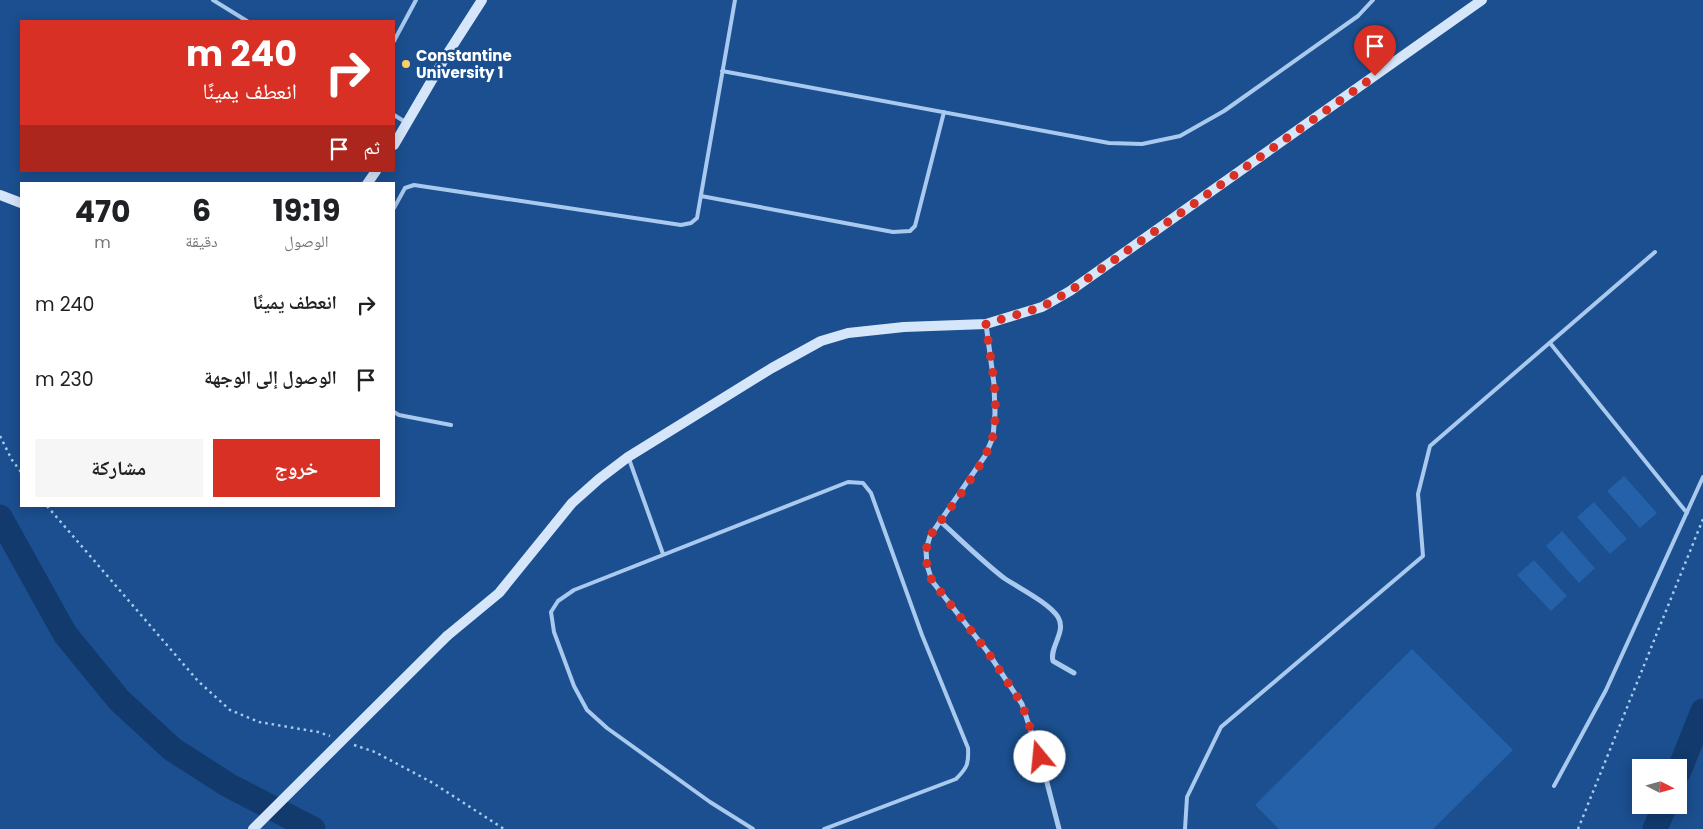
<!DOCTYPE html>
<html lang="ar">
<meta charset="utf-8">
<style>
body{margin:0;font-family:Poppins,"Noto Naskh Arabic",sans-serif;background:#f6f6f6;color:#202124;direction:rtl;height:100vh;display:flex;flex-direction:column;font-size:19px;white-space:nowrap}
*{box-sizing:border-box;margin:0}
p{font-size:16px;color:#757577}
.icon{flex:none;width:28px;height:28px;fill:none;stroke:currentColor;stroke-width:2;stroke-linecap:round;stroke-linejoin:round}
.map{position:relative;flex:1;overflow:hidden;direction:ltr}
.drawer{position:absolute;left:20px;top:182px;width:375px;height:325px;display:flex;flex-direction:column;background:#fff;border-radius:0px;box-shadow:0 2px 12px #0003;direction:rtl}
.drawer>*{flex:none}
.hud{position:absolute;left:20px;top:20px;width:375px;height:152px;border-radius:0px;box-shadow:0 2px 12px #0003;direction:rtl;background:#d93025;color:#fff;overflow:hidden}
.needle{width:32px;rotate:96deg}
.tools{position:absolute;left:1632px;top:759px;display:grid;gap:10px}
.tools a{display:grid;place-items:center;width:55px;height:55px;border-radius:0px;background:#fff;box-shadow:0 2px 12px #0003;font-size:25px}
.pin{position:absolute;display:grid;place-items:center;width:42px;height:42px;color:#fff;margin:-51px -21px;border-radius:50% 50% 50% 0;rotate:-45deg;box-shadow:0 0 5px #0007}
.pin .icon{rotate:45deg}
.me{position:absolute;width:55px;margin:-28px;rotate:343deg;stroke-linejoin:round;filter:drop-shadow(0 0 4px #0008)}
.turn{display:flex;align-items:center;gap:18px;height:105px;padding:0 15px;font-size:22px}
.turn .icon{width:65px;height:65px;stroke-width:2.5}
.turn b{display:block;font-size:35px;line-height:42px}
.then{display:flex;align-items:center;height:48px;padding:0 15px;background:#0003;gap:10px;font-size:19px}
.eta{display:flex;justify-content:space-evenly;align-items:center;height:85px;text-align:center}
.eta b{font-size:30px;font-weight:700;line-height:35px}
.button{display:flex;gap:10px;margin-top:auto;padding:10px 15px}
.button a{flex:1;height:58px;border-radius:0px;background:#d93025;color:#fff;font-size:20px;font-weight:700;line-height:58px;text-align:center}
.button a+a{background:#f6f6f6;color:#202124}
ul{padding:0;list-style:none}
li{display:flex;align-items:center;gap:15px;height:75px;padding:0 15px}
li div{flex:1}
li b{display:block;font-size:19px}
li em{font-style:normal}
.map>svg:first-child{display:block}
</style>
<div class="map">
<svg width="1703" height="829" viewBox="0 0 1703 829">
<rect width="100%" height="100%" fill="#1b4f8f"/>
<!-- green -->
<path fill="#2461a8" d="M 1624,476 L 1657,513 L 1640,528 L 1607,491 Z
M 1594,502 L 1627,539 L 1610,554 L 1577,517 Z
M 1562,531 L 1595,568 L 1579,583 L 1546,546 Z
M 1534,560 L 1567,596 L 1551,611 L 1517,575 Z
M 1412,649 L 1513,750 L 1433,829 L 1279,829 L 1255,805 Z"/>
<g fill="none" stroke-linecap="round" stroke-linejoin="round">
<!-- river -->
<path stroke="#123a6d" stroke-width="25" d="M 0,517 L 65,634 L 119,700 L 172,749 L 228,785 L 313,829
M 1679,771 L 1703,711
M 1655,829 L 1665,805"/>
<!-- path -->
<path stroke="#a9c9ee" stroke-width="2.5" stroke-dasharray="2.5 4" stroke-linecap="butt" d="M 0,436 L 12,460 L 21,472
M 47,506 L 198,681 L 230,710 L 259,722 L 318,732 L 330,736
M 354,745 L 375,752 L 433,783 L 504,829
M 1578,829 L 1703,519"/>
<!-- lane -->
<path stroke="#a9c9ee" stroke-width="4" d="M 213,0 L 247,21
M 394,41 L 416,0
M 722,71 L 1109,143 L 1142,144 L 1180,136 L 1224,111 L 1358,16 L 1373,0
M 394,115 L 407,123
M 701,196 L 893,232 L 910,231 L 915,226 L 944,112
M 394,208 L 405,188 L 414,185 L 681,225 L 691,223 L 697,218 L 735,0
M 1550,343 L 1687,513
M 394,412 L 399,415 L 451,425
M 629,459 L 663,554
M 1554,786 L 1606,690 L 1703,477
M 753,829 L 710,802 L 607,728 L 587,710 L 574,686 L 554,632 L 551,612 L 558,601 L 574,590 L 848,482 L 863,483 L 871,493 L 922,635 L 968,748 C 969,764 967,768 956,779 L 824,829
M 1185,829 L 1187,797 L 1221,727 L 1423,556 L 1418,494 L 1430,446 L 1655,252"/>
<!-- street -->
<path stroke="#a9c9ee" stroke-width="5" d="M 986,324 L 994,384 L 995,413 L 993,437 L 985,456 L 930,536 L 926,550 L 927,565 L 932,581 L 987,651 L 1022,704 L 1044,771 L 1059,829
M 940,521 C 961,540 982,561 1004,578 C 1019,588 1049,603 1058,617 C 1067,632 1049,647 1053,661 L 1074,673"/>
<!-- secondary -->
<path stroke="#d6e6fa" stroke-width="10" d="M 394,145 L 446,56 L 482,0
M 367,184 L 376,171
M 0,195 L 21,203
M 447,636 L 499,593 L 572,503 L 599,479 L 628,457 L 772,368 L 821,341 L 848,333 L 904,327 L 986,324 L 1042,307 L 1070,291 L 1482,0"/>
<!-- secondary-bridge -->
<path stroke="#d6e6fa" stroke-width="10" d="M 253,829 L 447,636"/>
</g>
<g fill="none" stroke-linecap="round" stroke-linejoin="round">
<!-- route -->
<path stroke="#d93025" stroke-width="9" stroke-dasharray="0 16.2" d="M 1040,757 L 1022,704 L 987,651 L 932,581 L 927,565 L 926,550 L 930,536 C 947,511 988,462 993,435 C 1000,399 990,360 986,324 L 1042,307 L 1070,291 L 1375,76"/>
</g>
<!-- markers -->
<circle fill="#ffd166" stroke="#1b4f8f" stroke-width="2" cx="406" cy="64" r="5"/>
<g text-anchor="middle" dominant-baseline="central" stroke-width="5" stroke-linejoin="round" paint-order="stroke">
<!-- poi labels -->
<g font-size="15" font-weight="bold" fill="#fff" stroke="#1b4f8f" text-anchor="start">
<text x="416" y="55">Constantine<tspan x="416" dy="17">University 1</tspan></text>
</g>
</g>
</svg>
<div class="tools">
<a><svg class="needle" viewBox="-14 -14 28 28"><path d="M0-13l5 13h-10z" fill="#e53935"/><path d="M0 13l5-13h-10z" fill="#757577"/></svg></a>
</div>
<div class="pin" style="left:1375px;top:76px;background:#d93025"><svg class="icon" aria-label="arrive" viewBox="0 0 24 24"><path d="M6 21V4h12l-3 4 3 4H6"/></svg></div>
<svg class="me" style="left:1040px;top:757px" viewBox="-20 -20 40 40"><circle r="19" fill="#fff"/><path d="M0-13L10 11 0 6-10 11z" fill="#d93025"/></svg>
<div class="hud">
<div class="turn"><svg class="icon" aria-label="right" viewBox="0 0 24 24"><path d="M7 20v-9h11M14 6l5 5-5 5"/></svg><div><b>240 m</b>انعطف يمينًا</div></div>
<div class="then">ثم<svg class="icon" aria-label="arrive" viewBox="0 0 24 24"><path d="M6 21V4h12l-3 4 3 4H6"/></svg></div>
</div>
<section class="drawer">
<div class="eta">
<div><b>19:19</b><p>الوصول</p></div>
<div><b>6</b><p>دقيقة</p></div>
<div><b>470</b><p>m</p></div>
</div>
<ul>
<li><svg class="icon" aria-label="right" viewBox="0 0 24 24"><path d="M7 20v-9h11M14 6l5 5-5 5"/></svg><div><b>انعطف يمينًا</b></div><em>240 m</em></li>
<li><svg class="icon" aria-label="arrive" viewBox="0 0 24 24"><path d="M6 21V4h12l-3 4 3 4H6"/></svg><div><b>الوصول إلى الوجهة</b></div><em>230 m</em></li>
</ul>
<div class="button"><a>خروج</a><a>مشاركة</a></div>
</section>
</div>
